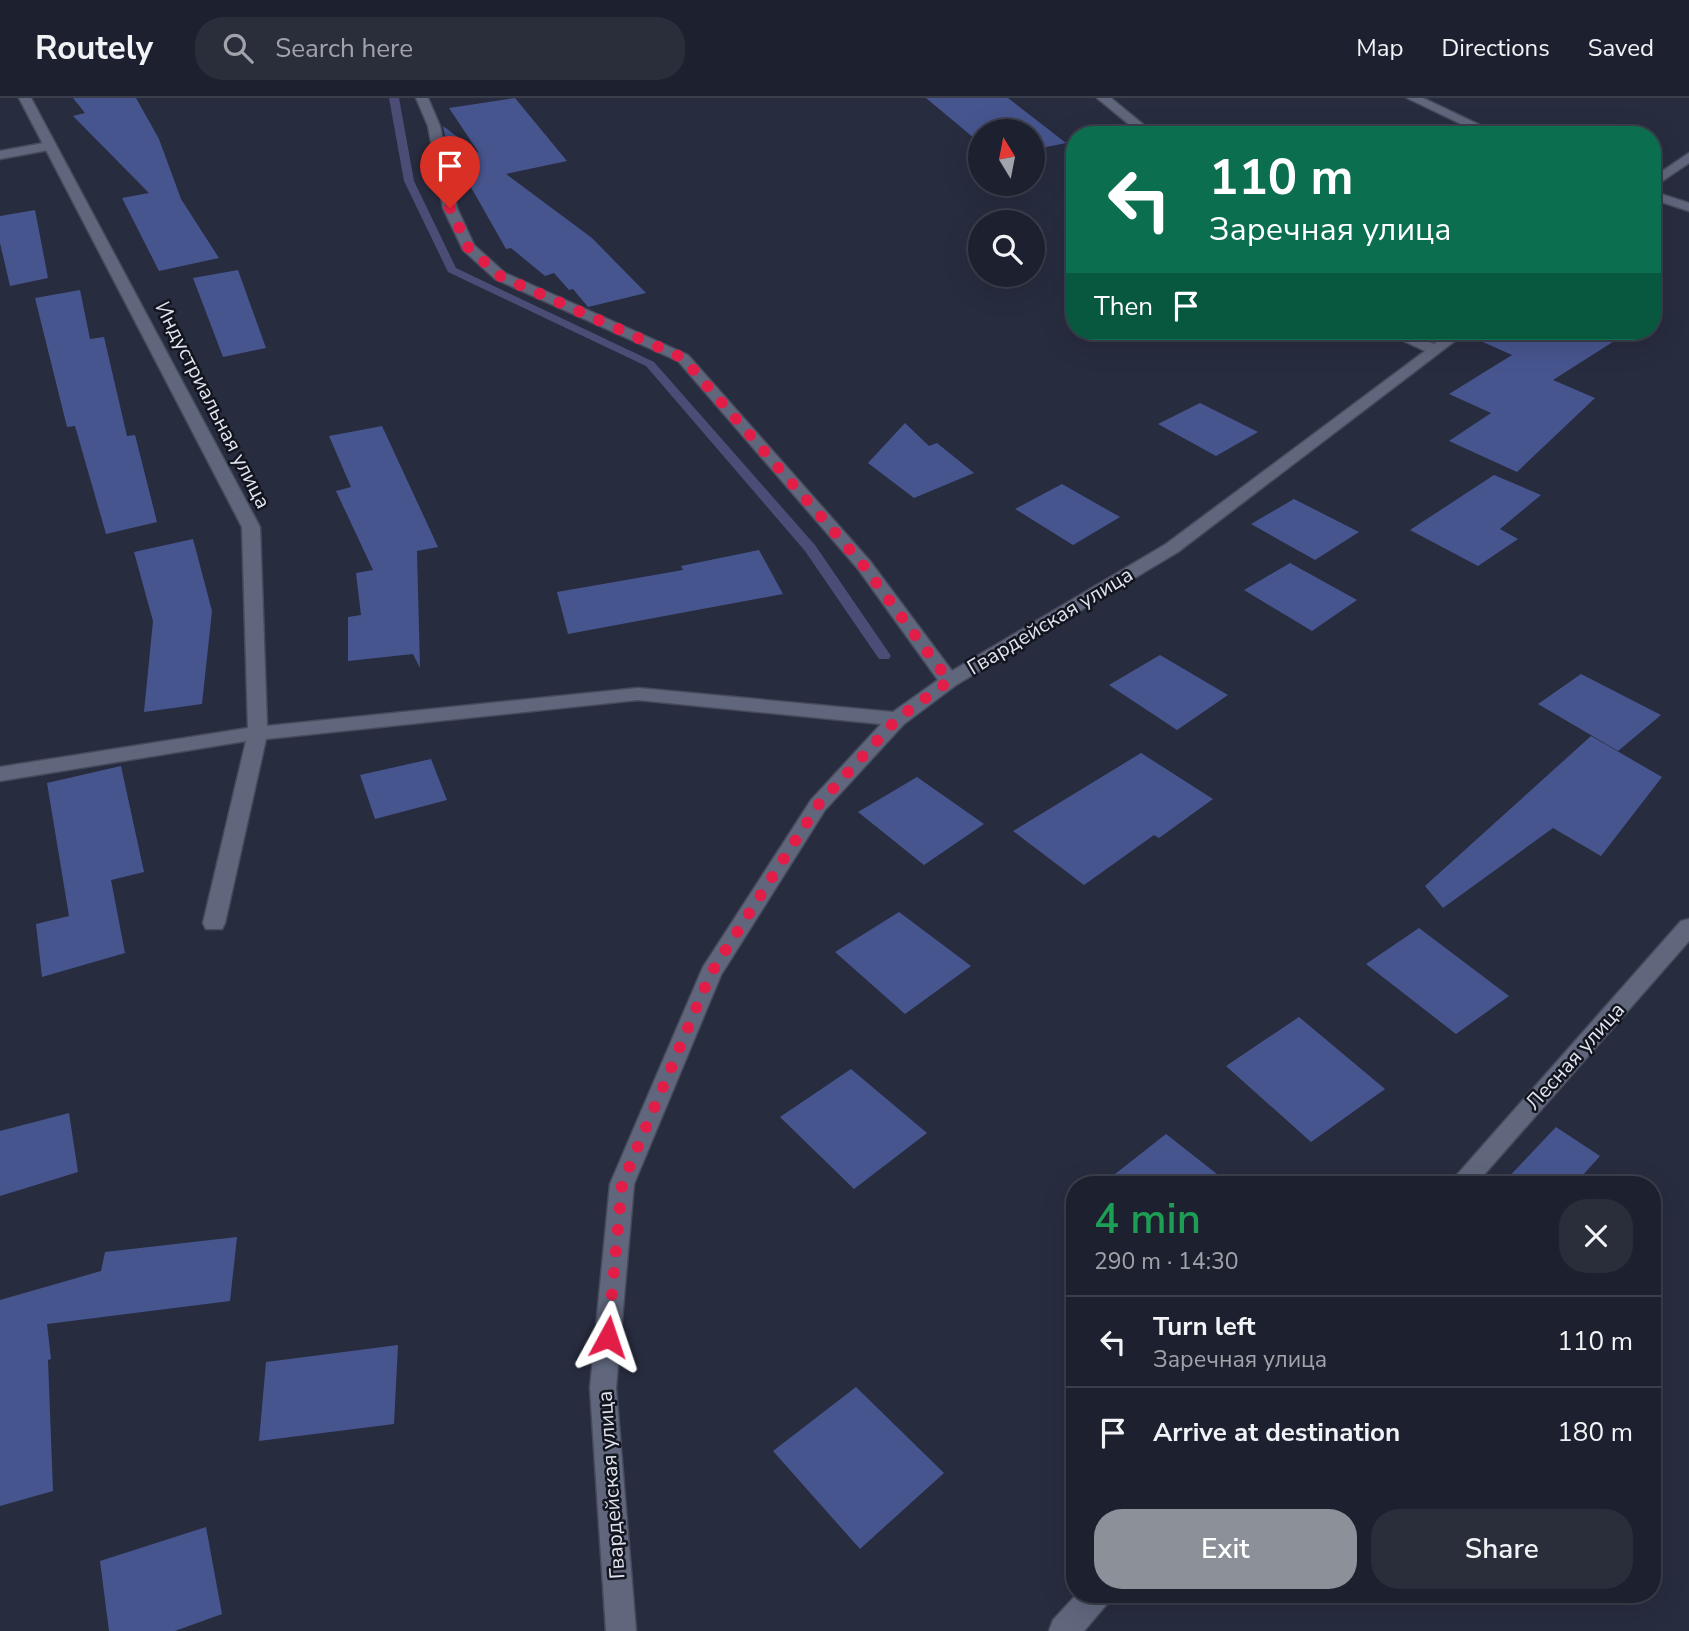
<!DOCTYPE html>
<meta charset="utf-8">
<style>
body{margin:0;font-family:"Nunito Sans",sans-serif;background:#2a2e3b;color:#f1f3f6;height:100vh;display:flex;flex-direction:column;font-size:26px;white-space:nowrap}
*{box-sizing:border-box;margin:0}
p{font-size:23px;color:#a0a3aa}
.icon{flex:none;width:38px;height:38px;fill:none;stroke:currentColor;stroke-width:2;stroke-linecap:round;stroke-linejoin:round}
.map{position:relative;flex:1;overflow:hidden}
.side{position:absolute;left:1066px;top:1078px;width:595px;height:427px;display:flex;flex-direction:column;background:#1d212f;border-radius:28px;box-shadow:0 7px 28px #0002,0 0 0 2px #3b3e4b}
.side>*{flex:none}
.hud{position:absolute;left:1066px;top:28px;width:595px;height:214px;border-radius:28px;box-shadow:0 7px 28px #0002,0 0 0 2px #3b3e4b;background:#0b6e4f;color:#fff;overflow:hidden}
.needle{width:46px;rotate:350deg}
.buttons{position:absolute;left:968px;top:21px;display:grid;gap:14px}
.buttons a{display:grid;place-items:center;width:77px;height:77px;border-radius:50%;background:#1d212f;box-shadow:0 7px 28px #0002,0 0 0 2px #3b3e4b;font-size:35px}
.pin{position:absolute;display:grid;place-items:center;width:60px;height:60px;color:#fff;margin:-72px -30px;border-radius:50% 50% 50% 0;rotate:-45deg;box-shadow:0 0 7px #0007}
.pin .icon{rotate:45deg}
.me{position:absolute;width:77px;margin:-38px;rotate:5deg;stroke-linejoin:round;filter:drop-shadow(0 0 5px #0008)}
.turn{display:flex;align-items:center;gap:24px;height:147px;padding:0 28px;font-size:32px}
.turn .icon{width:91px;height:91px;stroke-width:2.5}
.turn b{display:block;font-size:49px;line-height:60px}
.then{display:flex;align-items:center;height:66px;padding:0 28px;background:#0003;gap:14px;font-size:26px}
.round{display:grid;place-items:center;flex:none;width:74px;height:74px;border-radius:28px;background:#2a2e3b}
.overview{display:flex;align-items:center;justify-content:space-between;height:119px;padding:0 28px}
h1{font-size:42px;font-weight:600;line-height:52px;color:#1e9e55}
.primary-button{display:flex;gap:14px;margin-top:auto;padding:14px 28px}
.primary-button a{flex:1;height:80px;border-radius:28px;background:#8c9099;color:#fff;font-size:28px;font-weight:600;line-height:80px;text-align:center}
.primary-button a+a{background:#2a2e3b;color:#f1f3f6}
ul{padding:0;list-style:none}
li{display:flex;align-items:center;gap:21px;height:91px;padding:0 28px;border-top:2px solid #3b3e4b}
li div{flex:1}
li b{display:block;font-size:26px}
li em{font-style:normal}
header{display:flex;align-items:center;gap:42px;box-sizing:border-box;height:98px;padding:0 35px;background:#1d212f;border-bottom:2px solid #3b3e4b}
header strong{font-size:33px}
nav{display:flex;gap:38px;margin-inline-start:auto;font-size:24px}
.search{width:490px;height:63px;background:#2a2e3b;display:flex;align-items:center;gap:18px;box-sizing:border-box;padding:0 24px;border-radius:28px;color:#a0a3aa;font-size:26px}
.map>svg:first-child{display:block}
</style>
<header>
<strong>Routely</strong>
<div class="search"><svg class="icon" aria-label="search" viewBox="0 0 24 24"><circle cx="10" cy="10" r="6"/><path d="M15 15l6 6"/></svg>Search here</div>
<nav><a>Map</a><a>Directions</a><a>Saved</a></nav>
</header>
<div class="map">
<svg width="1689" height="1533" viewBox="0 0 1689 1533">
<rect width="100%" height="100%" fill="#272c3f"/>
<g fill="none" stroke-linecap="round" stroke-linejoin="round">
<!-- stream -->
<path fill="#4b4d76" fill-rule="evenodd" d="M 389,0 L 399,0 L 414,83 L 456,170 L 654,264 L 815,447 L 889,555 L 891,558 L 889,561 L 879,561 L 805,453 L 646,268 L 448,174 L 404,83 Z"/>
</g>
<!-- building -->
<path fill="#47558f" d="M 73,0 L 136,0 L 159,41 L 181,101 L 219,160 L 159,173 L 122,100 L 149,95 L 73,18 L 85,15 Z
M 515,0 L 567,63 L 506,76 L 592,140 L 646,195 L 588,209 L 573,191 L 569,192 L 554,175 L 545,178 L 511,150 L 506,151 L 447,47 L 443,28 L 479,55 L 449,10 Z
M 926,0 L 1008,0 L 1066,45 L 1032,52 L 1032,33 L 980,33 L 980,45 Z
M 35,112 L 48,180 L 10,188 L 0,145 L 0,118 Z
M 238,172 L 266,250 L 223,259 L 193,180 Z
M 80,192 L 90,241 L 104,239 L 127,338 L 135,337 L 157,424 L 106,436 L 75,328 L 67,329 L 35,200 Z
M 1470,233 L 1630,233 L 1553,282 L 1595,300 L 1517,374 L 1449,343 L 1491,315 L 1449,296 L 1512,257 L 1467,237 Z
M 1200,305 L 1258,334 L 1216,358 L 1158,326 Z
M 905,325 L 929,348 L 937,345 L 974,375 L 914,400 L 868,365 Z
M 382,328 L 438,449 L 417,453 L 420,570 L 413,556 L 348,563 L 348,519 L 361,517 L 356,475 L 373,472 L 336,393 L 351,389 L 329,338 Z
M 1494,377 L 1541,397 L 1500,431 L 1518,441 L 1478,468 L 1410,432 Z
M 1062,386 L 1120,419 L 1073,447 L 1015,411 Z
M 1294,401 L 1359,434 L 1315,462 L 1251,426 Z
M 193,441 L 212,513 L 202,606 L 144,614 L 153,523 L 134,454 Z
M 759,452 L 783,496 L 568,536 L 557,494 L 683,472 L 681,468 Z
M 1290,465 L 1357,502 L 1312,533 L 1244,492 Z
M 1160,557 L 1228,597 L 1177,632 L 1109,587 Z
M 1581,576 L 1661,617 L 1618,653 L 1538,606 Z
M 1591,638 L 1662,679 L 1601,758 L 1553,730 L 1443,810 L 1425,788 Z
M 1141,655 L 1213,701 L 1159,740 L 1154,737 L 1084,787 L 1013,733 Z
M 431,661 L 447,702 L 375,721 L 360,677 Z
M 121,668 L 144,774 L 111,782 L 125,855 L 42,879 L 36,826 L 69,818 L 47,685 Z
M 917,679 L 984,726 L 924,767 L 858,714 Z
M 899,814 L 971,868 L 905,916 L 835,854 Z
M 1419,830 L 1509,898 L 1456,936 L 1366,866 Z
M 1299,919 L 1385,991 L 1311,1044 L 1226,968 Z
M 851,971 L 927,1035 L 854,1091 L 780,1019 Z
M 69,1015 L 78,1074 L 0,1098 L 0,1033 Z
M 1556,1029 L 1600,1058 L 1574,1087 L 1501,1087 Z
M 1166,1036 L 1231,1087 L 1101,1087 Z
M 237,1139 L 230,1203 L 47,1226 L 51,1261 L 48,1262 L 53,1393 L 0,1408 L 0,1202 L 101,1173 L 105,1154 Z
M 398,1247 L 394,1326 L 259,1343 L 266,1264 Z
M 856,1289 L 944,1375 L 860,1451 L 773,1353 Z
M 206,1429 L 222,1516 L 175,1533 L 109,1533 L 100,1463 Z"/>
<g fill="none" stroke-linecap="round" stroke-linejoin="round">
<defs>
<path id="lane" d="M 49,44 L 54,45 L 54,51 L 0,61 L 0,53 Z"/>
<path id="street" d="M 19,0 L 31,0 L 260,429 L 267,628 L 638,590 L 893,614 L 938,582 L 858,471 L 678,263 L 495,181 L 463,152 L 443,110 L 428,28 L 416,0 L 428,0 L 440,28 L 457,110 L 474,147 L 505,175 L 688,257 L 870,463 L 952,573 L 1166,446 L 1425,253 L 1382,233 L 1402,233 L 1434,246 L 1452,233 L 1468,233 L 1178,454 L 956,587 L 904,626 L 825,712 L 721,877 L 634,1086 L 616,1290 L 636,1533 L 606,1533 L 590,1290 L 610,1086 L 703,869 L 811,702 L 881,626 L 638,602 L 266,641 L 225,825 L 222,831 L 206,831 L 203,825 L 246,643 L 0,683 L 0,669 L 248,630 L 242,429 Z
M 1097,0 L 1111,0 L 1156,37 L 1142,37 Z
M 1407,0 L 1423,0 L 1501,37 L 1484,37 Z
M 1689,55 L 1689,65 L 1652,90 L 1652,80 Z
M 1652,93 L 1689,105 L 1689,113 L 1652,101 Z
M 1689,821 L 1689,843 L 1475,1087 L 1448,1087 L 1681,823 Z
M 1077,1496 L 1112,1496 L 1107,1506 L 1084,1533 L 1049,1533 L 1053,1522 Z"/>
</defs>
<!-- lane casing -->
<use href="#lane" stroke="#464a5b" stroke-width="3"/>
<!-- street casing -->
<use href="#street" stroke="#464a5b" stroke-width="3"/>
<!-- lane -->
<use href="#lane" fill="#60677d" fill-rule="evenodd"/>
<!-- street -->
<use href="#street" fill="#60677d" fill-rule="evenodd"/>
</g>
<g fill="none" stroke-linecap="round" stroke-linejoin="round">
<!-- route -->
<path stroke="#e11d48" stroke-width="12" stroke-dasharray="0 21.6" d="M 450,110 L 468,149 L 500,178 L 683,260 L 863,467 L 949,583 L 897,621 L 818,707 L 711,875 L 622,1086 L 608,1239"/>
</g>
<g text-anchor="middle" dominant-baseline="central" stroke-width="5" stroke-linejoin="round" paint-order="stroke">
<!-- street labels -->
<g font-size="21" fill="#e0e4f0" stroke="#13151e">
<text transform="translate(213 307) rotate(63)">Индустриальная улица</text>
<text transform="translate(1050 523) rotate(-31)">Гвардейская улица</text>
<text transform="translate(1575 958) rotate(-48)">Лесная улица</text>
<text transform="translate(611 1387) rotate(-94)">Гвардейская улица</text>
</g>
</g>
</svg>
<div class="buttons">
<a><svg class="needle" viewBox="-14 -14 28 28"><path d="M0-13l5 13h-10z" fill="#e53935"/><path d="M0 13l5-13h-10z" fill="#a0a3aa"/></svg></a>
<a><svg class="icon" aria-label="search" viewBox="0 0 24 24"><circle cx="10" cy="10" r="6"/><path d="M15 15l6 6"/></svg></a>
</div>
<div class="pin" style="left:450px;top:110px;background:#d93025"><svg class="icon" aria-label="arrive" viewBox="0 0 24 24"><path d="M6 21V4h12l-3 4 3 4H6"/></svg></div>
<svg class="me" style="left:608px;top:1239px" viewBox="-20 -20 40 40"><path d="M0-17L14 15 0 8-14 15z" fill="#e11d48" stroke="#fff" stroke-width="4"/></svg>
<div class="hud">
<div class="turn"><svg class="icon" aria-label="left" viewBox="0 0 24 24"><path d="M17 20v-9H6M10 6l-5 5 5 5"/></svg><div><b>110 m</b>Заречная улица</div></div>
<div class="then">Then<svg class="icon" aria-label="arrive" viewBox="0 0 24 24"><path d="M6 21V4h12l-3 4 3 4H6"/></svg></div>
</div>
<section class="side">
<div class="overview"><div><h1>4 min</h1><p>290 m · 14:30</p></div><a class="round"><svg class="icon" aria-label="close" viewBox="0 0 24 24"><path d="M6 6l12 12M18 6L6 18"/></svg></a></div>
<ul>
<li><svg class="icon" aria-label="left" viewBox="0 0 24 24"><path d="M17 20v-9H6M10 6l-5 5 5 5"/></svg><div><b>Turn left</b><p>Заречная улица</p></div><em>110 m</em></li>
<li><svg class="icon" aria-label="arrive" viewBox="0 0 24 24"><path d="M6 21V4h12l-3 4 3 4H6"/></svg><div><b>Arrive at destination</b></div><em>180 m</em></li>
</ul>
<div class="primary-button"><a>Exit</a><a>Share</a></div>
</section>
</div>
